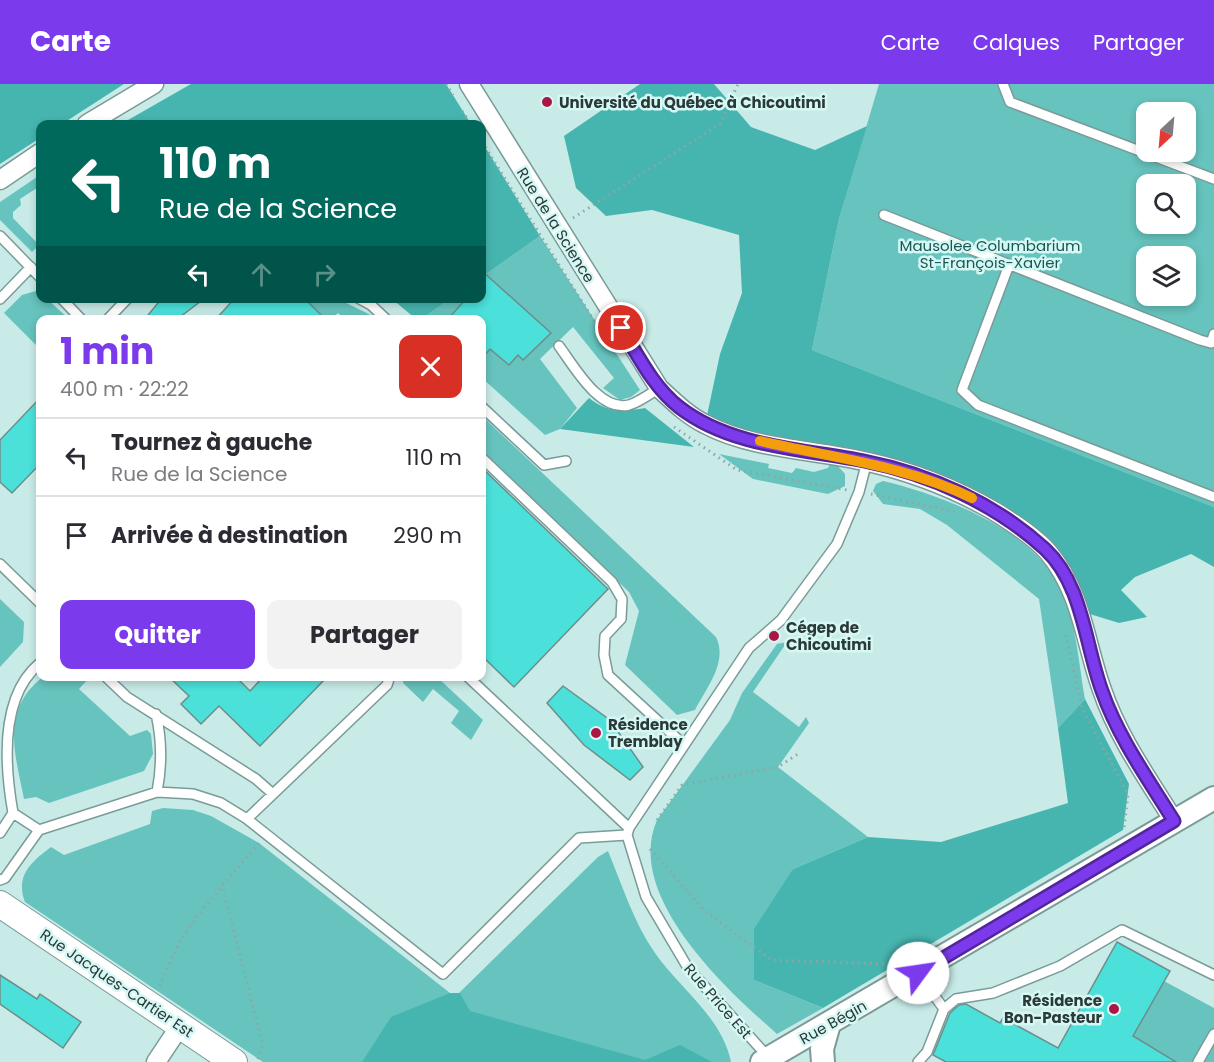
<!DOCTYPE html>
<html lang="fr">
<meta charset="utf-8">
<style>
body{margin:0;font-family:Poppins,sans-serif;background:#f2f2f3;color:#2b2b33;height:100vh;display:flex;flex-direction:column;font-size:22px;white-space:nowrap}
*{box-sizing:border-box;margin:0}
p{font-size:20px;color:#7c7c81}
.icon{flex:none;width:33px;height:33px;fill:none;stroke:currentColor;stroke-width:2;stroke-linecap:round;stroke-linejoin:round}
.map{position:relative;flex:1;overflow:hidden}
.sheet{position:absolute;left:36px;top:231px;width:450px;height:366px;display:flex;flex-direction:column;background:#fff;border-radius:12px;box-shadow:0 3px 9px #0003}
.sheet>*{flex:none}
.guide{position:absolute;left:36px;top:36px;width:450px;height:183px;border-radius:12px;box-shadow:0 3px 9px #0003;background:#00695c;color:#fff;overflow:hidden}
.needle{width:39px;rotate:206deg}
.tools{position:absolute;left:1136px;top:18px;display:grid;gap:12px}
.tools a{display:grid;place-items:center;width:60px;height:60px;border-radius:12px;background:#fff;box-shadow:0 3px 9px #0003;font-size:30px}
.pin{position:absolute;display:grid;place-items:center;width:51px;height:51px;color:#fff;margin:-26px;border:3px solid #fff;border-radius:50%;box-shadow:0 2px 6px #0007}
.me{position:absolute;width:66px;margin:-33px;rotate:59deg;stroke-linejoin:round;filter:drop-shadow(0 0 4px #0008)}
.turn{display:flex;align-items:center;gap:21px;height:126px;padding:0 24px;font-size:27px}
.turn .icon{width:78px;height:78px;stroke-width:2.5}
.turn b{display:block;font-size:42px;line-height:51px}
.lanes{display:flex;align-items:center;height:57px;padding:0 24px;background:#0003;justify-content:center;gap:30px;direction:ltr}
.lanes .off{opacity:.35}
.round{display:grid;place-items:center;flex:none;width:63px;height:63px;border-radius:12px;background:#f2f2f3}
.head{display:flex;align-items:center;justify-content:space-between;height:102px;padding:0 24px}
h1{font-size:36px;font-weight:700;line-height:45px;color:#7c3aed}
.action{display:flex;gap:12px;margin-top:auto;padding:12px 24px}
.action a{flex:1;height:69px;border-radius:12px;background:#7c3aed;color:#fff;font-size:24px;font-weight:700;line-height:69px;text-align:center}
.action a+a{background:#f2f2f3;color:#2b2b33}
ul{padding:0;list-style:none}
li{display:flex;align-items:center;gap:18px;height:78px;padding:0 24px;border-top:2px solid #e1e1e2}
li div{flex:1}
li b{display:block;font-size:22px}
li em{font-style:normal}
header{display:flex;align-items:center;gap:36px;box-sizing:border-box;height:84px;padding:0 30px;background:#7c3aed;color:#fff}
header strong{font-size:28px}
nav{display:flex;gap:33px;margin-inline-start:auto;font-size:21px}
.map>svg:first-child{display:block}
</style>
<header>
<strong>Carte</strong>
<nav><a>Carte</a><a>Calques</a><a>Partager</a></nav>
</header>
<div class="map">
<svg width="1214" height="978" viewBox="0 0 1214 978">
<rect width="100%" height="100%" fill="#c8ebe8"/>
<!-- green -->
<path fill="#66c3bd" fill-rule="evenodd" d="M 879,0 L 1214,0 L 1214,423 L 812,266 L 839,135 ZM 1146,28 L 1185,28 L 1185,68 L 1146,68 ZM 1146,100 L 1185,100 L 1185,140 L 1146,140 ZM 1146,172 L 1185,172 L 1185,212 L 1146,212 Z
M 40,91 L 40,102 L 20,115 L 21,121 L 13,128 L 13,134 L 39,161 L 32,168 L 0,136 L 0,118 Z
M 540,152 L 640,306 L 631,313 L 620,316 L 603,304 L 614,294 L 573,243 L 540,275 L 577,324 L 560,345 L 545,351 L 482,294 L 482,236 L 420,236 L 450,215 L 482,214 L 482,193 Z
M 39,206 L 40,214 L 47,215 L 69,235 L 40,236 L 40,265 L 4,229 L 22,211 Z
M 304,215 L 338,215 L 379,235 L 345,235 L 338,229 L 331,235 L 326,235 Z
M 482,332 L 716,553 C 728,578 707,603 695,626 L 677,631 L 625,581 L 639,527 L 629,508 L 482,367 Z
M 719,370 L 769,380 L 768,384 L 792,389 L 796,384 L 814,388 L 828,384 L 830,380 L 837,381 L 845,390 L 845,402 L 828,410 L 753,395 Z
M 883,397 C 939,410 1025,443 1055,495 C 1076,529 1078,576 1085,615 L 1058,644 L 1039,515 L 947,441 L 920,425 L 883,420 L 873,407 L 876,400 Z
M 0,515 L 24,538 L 23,558 L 0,583 Z
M 787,558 L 753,608 L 799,643 L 806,633 L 809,639 L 778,683 L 868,753 L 793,785 L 754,896 L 823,924 L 777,950 C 726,905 624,812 657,736 L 730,636 L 742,609 L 777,560 Z
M 43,593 L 87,593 L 89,594 L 79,605 L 130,652 L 147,646 L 151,650 L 153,670 L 144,687 L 49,719 L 36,713 L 24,715 C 15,669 0,626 43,593 Z
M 403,593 L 437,593 L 483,636 L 471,656 L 451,639 L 459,627 L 433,605 L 423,618 L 403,599 Z
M 163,724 L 193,726 L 211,732 L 259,759 L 450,909 L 459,909 L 598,773 L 608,767 C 622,801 634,839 655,869 C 680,905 722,933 731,978 L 263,978 L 25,818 C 15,792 31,778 51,763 L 64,771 L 150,740 L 152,727 Z
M 1164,897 L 1214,924 L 1214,978 L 1175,978 L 1133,952 Z"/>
<!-- forest -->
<path fill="#47b5af" d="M 0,0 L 124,0 L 62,40 L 40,40 L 40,54 L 0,80 Z
M 191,0 L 446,0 L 471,40 L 121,40 Z
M 640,0 L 714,0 L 751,43 L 815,66 L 867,42 L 839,135 L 812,266 L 1214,423 L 1214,483 L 1191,470 L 1135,493 L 1121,506 L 1147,533 L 1119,539 L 1080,527 L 1047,466 L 970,413 L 705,341 L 720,270 L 742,209 L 739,151 L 652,126 L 606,132 L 576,104 L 564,52 Z
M 482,58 L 540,152 L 482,193 Z
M 392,215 L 450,215 L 420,236 L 416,235 Z
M 589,314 C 608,329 623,328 645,324 L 694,363 L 560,345 Z
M 1085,615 L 1129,700 L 1123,746 L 823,924 L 754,896 L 754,845 L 793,785 L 868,753 L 941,758 L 1068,719 L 1058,644 Z
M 450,909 L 460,909 L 470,927 L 645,976 L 680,961 L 712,978 L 362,978 L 391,933 Z"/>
<!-- building -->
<path fill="#4be1da" stroke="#6d8d8b" stroke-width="1.5" d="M 482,187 L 551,249 L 523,276 L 518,271 L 509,281 L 490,265 L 482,274 L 482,236 L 447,236 L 467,214 L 482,214 Z
M 162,214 L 205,214 L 176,236 L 144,236 Z
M 235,214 L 304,214 L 326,236 L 215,236 Z
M 40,314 L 40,380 L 12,409 L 0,398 L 0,356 Z
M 482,384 L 608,505 L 514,603 L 482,572 Z
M 168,592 L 235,592 L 250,607 L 264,592 L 328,592 L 260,662 L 219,622 L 201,640 L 181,620 L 189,612 Z
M 563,602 L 610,636 L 643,683 L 630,696 L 584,661 L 547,619 Z
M 1117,858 L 1170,887 L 1133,952 L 1176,978 L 946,978 L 933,971 L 950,929 L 959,921 L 966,920 L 1000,939 L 1003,934 L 1058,964 Z
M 0,891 L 37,915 L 40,910 L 81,938 L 63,964 L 0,920 Z"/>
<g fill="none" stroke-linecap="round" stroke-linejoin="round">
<defs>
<path id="service" d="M 1003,0 L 1010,18 L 1214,95
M 884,131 L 1200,256 L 1211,259 L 1214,250
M 0,152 L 40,193
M 1009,181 L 962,306 L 978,321 L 1214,413
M 61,214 L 82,236
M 358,214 L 371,221 L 387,236
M 0,215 L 31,183
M 107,236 L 128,214
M 559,262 C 574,282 599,328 629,321 C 639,318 650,310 659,304
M 482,323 L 544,381 L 566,377
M 482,374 L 612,498 L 622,515 L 621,535 L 605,552 L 604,571 L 608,591 L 683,660
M 0,480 L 40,519
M 105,592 L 127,613 L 256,695 L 273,710
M 467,592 L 629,744 L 627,751 L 646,813 L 688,884 L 768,973
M 156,630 C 162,656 162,682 157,708
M 247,735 L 387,601 L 390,592
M 629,744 L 749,564 L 781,536 L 837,460 L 859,408 L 867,377
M 39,746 L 13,729 C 4,678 0,612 40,579
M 0,749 L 13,729
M 0,796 L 5,794 L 39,746 L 157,708 L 193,710 L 221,719 L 247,735 L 443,890 L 579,754 L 627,751
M 944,925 L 956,915 L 993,909 L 1060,882 L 1122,846 L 1214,891
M 918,978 L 927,968 L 944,925 L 918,889
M 1198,978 L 1214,950"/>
<path id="minor" d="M 469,0 L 659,304 C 673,317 687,331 705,340 C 754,366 815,365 868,378 C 913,388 954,404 994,427 C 1012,438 1034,452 1048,468 C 1082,508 1085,559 1102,606 C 1118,653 1148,695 1174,737
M 87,40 L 154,0
M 0,96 L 40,69
M 156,978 L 180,942"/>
<path id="tertiary" d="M 762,978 L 1214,714
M 823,978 L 822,965 L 829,940"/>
<path id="secondary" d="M 0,820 L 234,978"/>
</defs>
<!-- service casing -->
<use href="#service" stroke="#7a9b98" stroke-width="12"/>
<!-- minor casing -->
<use href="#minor" stroke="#7a9b98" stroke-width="21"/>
<!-- tertiary casing -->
<use href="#tertiary" stroke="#7a9b98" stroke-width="26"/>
<!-- secondary casing -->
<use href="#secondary" stroke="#7a9b98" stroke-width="28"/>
<!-- path -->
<path stroke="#8ca7a5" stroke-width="3" stroke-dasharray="1.5 4.5" stroke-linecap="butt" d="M 446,0 L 453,11
M 462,27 L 471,40
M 482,58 L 598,243
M 573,134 L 720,40 L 738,0
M 674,343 L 737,386 L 847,406
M 871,410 L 956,428
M 1066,551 L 1082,624 L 1128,710 L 1124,744
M 657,736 L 682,701 L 778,683 L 801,668
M 650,765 L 705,827 L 772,876 L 887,880
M 160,902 C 175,860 193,836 222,802
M 258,975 L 263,961 L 222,802 L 259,759"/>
<!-- service -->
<use href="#service" stroke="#fff" stroke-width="9"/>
<!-- minor -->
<use href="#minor" stroke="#fff" stroke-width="18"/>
<!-- tertiary -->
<use href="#tertiary" stroke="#fff" stroke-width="22"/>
<!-- secondary -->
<use href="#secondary" stroke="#fff" stroke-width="26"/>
</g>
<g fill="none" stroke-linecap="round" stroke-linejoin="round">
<defs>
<path id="route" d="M 621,244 C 638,271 653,303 679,323 C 730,363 803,365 864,377 C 930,390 996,420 1045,465 C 1083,500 1085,561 1102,607 C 1118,653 1148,695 1174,737 L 918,889"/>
</defs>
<!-- route casing -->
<use href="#route" stroke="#51269a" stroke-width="15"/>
<!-- route -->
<use href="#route" stroke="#7c3aed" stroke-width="10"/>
<!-- slow -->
<path stroke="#f59e0b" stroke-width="10" d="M 760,357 C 832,374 905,381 972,414"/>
</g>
<!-- markers -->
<g fill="#aa1646" stroke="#d5f8f5" stroke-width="2">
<circle cx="547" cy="18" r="6"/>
<circle cx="774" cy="552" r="6"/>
<circle cx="596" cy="649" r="6"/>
<circle cx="1114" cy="925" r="6"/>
</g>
<g text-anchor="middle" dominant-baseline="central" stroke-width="5" stroke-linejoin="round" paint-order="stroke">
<!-- poi labels -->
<g font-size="15" font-weight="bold" fill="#2b3938" stroke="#d5f8f5" text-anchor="start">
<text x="559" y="18">Université du Québec à Chicoutimi</text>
<text x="786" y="543">Cégep de<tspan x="786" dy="17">Chicoutimi</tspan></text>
<text x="608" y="640">Résidence<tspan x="608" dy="17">Tremblay</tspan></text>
<text x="1102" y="916" text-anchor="end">Résidence<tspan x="1102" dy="17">Bon-Pasteur</tspan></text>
</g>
<!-- street labels -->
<g font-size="15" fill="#2b3938" stroke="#d5f8f5">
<text transform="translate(556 141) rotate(58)">Rue de la Science</text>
<text transform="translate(117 899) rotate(34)">Rue Jacques-Cartier Est</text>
<text transform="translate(718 917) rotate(49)">Rue Price Est</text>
<text transform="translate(833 938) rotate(-29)">Rue Bégin</text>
</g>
<!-- park labels -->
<g font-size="15" fill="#195754" stroke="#d5f8f5">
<text x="990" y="161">Mausolee Columbarium<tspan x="990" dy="17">St-François-Xavier</tspan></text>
</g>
</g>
</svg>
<div class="tools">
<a><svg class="needle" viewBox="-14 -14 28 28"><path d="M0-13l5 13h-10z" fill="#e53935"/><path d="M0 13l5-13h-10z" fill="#7c7c81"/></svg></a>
<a><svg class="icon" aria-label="search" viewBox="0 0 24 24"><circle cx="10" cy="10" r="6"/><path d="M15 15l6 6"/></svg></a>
<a><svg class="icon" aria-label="layers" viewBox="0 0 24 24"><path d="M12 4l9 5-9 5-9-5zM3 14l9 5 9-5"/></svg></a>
</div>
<div class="pin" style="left:621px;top:244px;background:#d93025"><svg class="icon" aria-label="arrive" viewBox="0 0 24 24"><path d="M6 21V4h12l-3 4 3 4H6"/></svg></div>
<svg class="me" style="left:918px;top:889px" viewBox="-20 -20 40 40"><circle r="19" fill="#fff"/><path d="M0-13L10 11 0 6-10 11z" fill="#7c3aed"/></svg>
<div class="guide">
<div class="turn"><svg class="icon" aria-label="left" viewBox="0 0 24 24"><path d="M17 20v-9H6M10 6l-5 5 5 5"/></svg><div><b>110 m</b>Rue de la Science</div></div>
<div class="lanes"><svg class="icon" aria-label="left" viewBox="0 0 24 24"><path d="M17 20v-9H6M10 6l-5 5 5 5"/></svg><svg class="icon off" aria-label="ahead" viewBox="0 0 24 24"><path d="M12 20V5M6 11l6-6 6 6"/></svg><svg class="icon off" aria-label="right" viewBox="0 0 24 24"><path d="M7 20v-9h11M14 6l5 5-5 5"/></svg></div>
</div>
<section class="sheet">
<div class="head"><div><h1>1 min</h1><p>400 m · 22:22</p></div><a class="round" style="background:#d93025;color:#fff"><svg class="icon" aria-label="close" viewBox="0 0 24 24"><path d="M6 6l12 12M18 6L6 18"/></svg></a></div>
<ul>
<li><svg class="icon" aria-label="left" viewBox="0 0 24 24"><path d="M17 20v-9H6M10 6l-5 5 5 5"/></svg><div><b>Tournez à gauche</b><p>Rue de la Science</p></div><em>110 m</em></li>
<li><svg class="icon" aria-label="arrive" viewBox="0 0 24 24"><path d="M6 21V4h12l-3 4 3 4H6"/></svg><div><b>Arrivée à destination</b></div><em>290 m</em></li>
</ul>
<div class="action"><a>Quitter</a><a>Partager</a></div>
</section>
</div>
